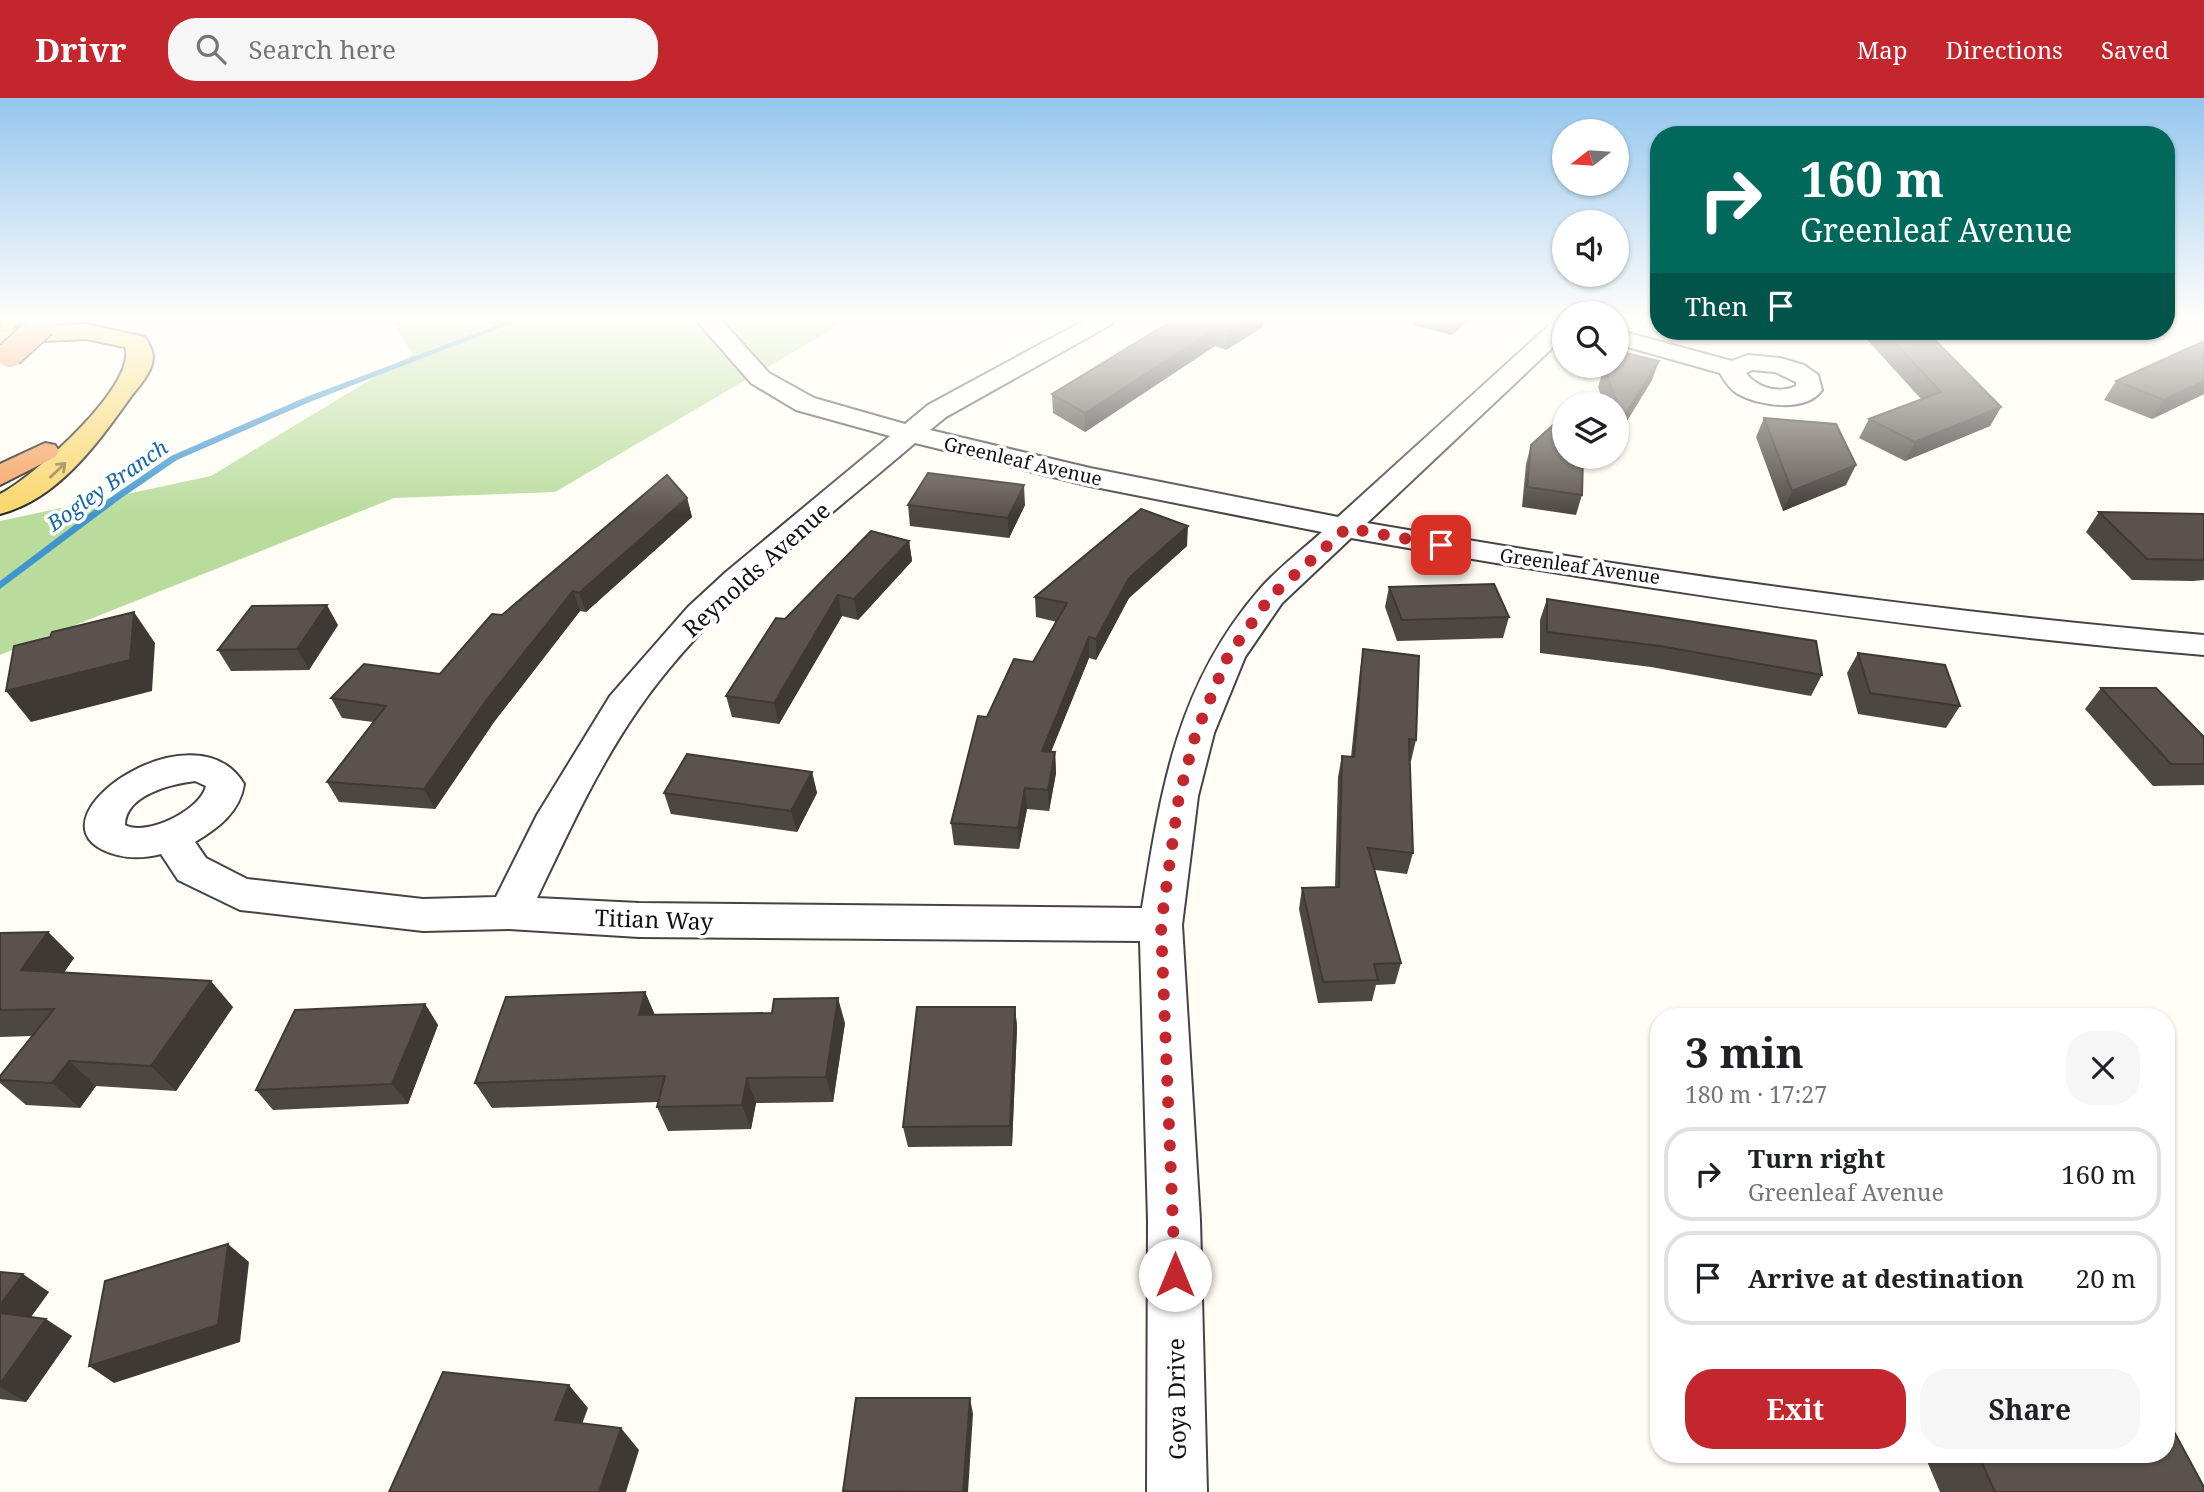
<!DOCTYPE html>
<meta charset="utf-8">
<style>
body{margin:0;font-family:"Noto Serif",serif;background:#f6f6f6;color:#202124;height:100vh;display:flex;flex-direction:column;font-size:26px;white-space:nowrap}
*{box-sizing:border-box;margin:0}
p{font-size:23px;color:#757577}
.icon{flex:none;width:38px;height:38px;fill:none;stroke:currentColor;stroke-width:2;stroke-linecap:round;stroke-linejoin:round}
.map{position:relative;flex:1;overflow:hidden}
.drawer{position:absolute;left:1650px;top:910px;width:525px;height:455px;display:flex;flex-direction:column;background:#fff;border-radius:28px;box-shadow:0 2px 5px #0004}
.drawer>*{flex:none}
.banner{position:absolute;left:1650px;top:28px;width:525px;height:214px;border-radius:28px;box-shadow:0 2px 5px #0004;background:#00695c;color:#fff;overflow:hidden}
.needle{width:46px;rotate:253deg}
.tools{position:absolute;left:1552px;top:21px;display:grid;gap:14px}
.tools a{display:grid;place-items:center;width:77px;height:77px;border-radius:50%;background:#fff;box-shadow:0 2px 5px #0004;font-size:35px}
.pin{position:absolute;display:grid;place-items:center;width:60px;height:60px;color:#fff;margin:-30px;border-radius:14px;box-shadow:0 4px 10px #0006}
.me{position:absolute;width:77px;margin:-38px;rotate:0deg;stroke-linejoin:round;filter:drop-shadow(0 0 5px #0008)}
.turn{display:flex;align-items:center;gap:24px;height:147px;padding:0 35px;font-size:32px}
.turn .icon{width:91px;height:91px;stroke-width:2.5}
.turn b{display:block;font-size:49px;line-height:60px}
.then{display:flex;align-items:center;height:66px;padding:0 35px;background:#0003;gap:14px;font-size:26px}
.round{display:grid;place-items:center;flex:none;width:74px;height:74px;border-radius:28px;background:#f6f6f6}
.summary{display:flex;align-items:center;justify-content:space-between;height:119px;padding:0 35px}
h1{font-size:42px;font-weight:700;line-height:52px}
.button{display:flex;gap:14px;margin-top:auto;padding:14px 35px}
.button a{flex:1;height:80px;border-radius:28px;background:#c4262e;color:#fff;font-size:28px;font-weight:700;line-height:80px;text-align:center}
.button a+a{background:#f6f6f6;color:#202124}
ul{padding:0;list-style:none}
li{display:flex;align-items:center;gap:21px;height:94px;margin:0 14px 10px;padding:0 21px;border:4px solid #e0e0e0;border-radius:28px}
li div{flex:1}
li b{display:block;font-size:26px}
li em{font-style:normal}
header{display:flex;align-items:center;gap:42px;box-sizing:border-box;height:98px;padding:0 35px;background:#c4262e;color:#fff}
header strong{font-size:33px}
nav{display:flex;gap:38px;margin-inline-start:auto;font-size:24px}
.search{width:490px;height:63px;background:#f6f6f6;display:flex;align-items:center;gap:18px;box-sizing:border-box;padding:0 24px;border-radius:28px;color:#757577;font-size:26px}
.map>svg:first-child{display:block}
</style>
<header>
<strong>Drivr</strong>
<div class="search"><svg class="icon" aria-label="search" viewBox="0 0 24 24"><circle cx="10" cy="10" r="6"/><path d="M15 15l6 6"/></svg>Search here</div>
<nav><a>Map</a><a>Directions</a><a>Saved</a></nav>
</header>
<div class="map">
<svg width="2204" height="1394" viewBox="0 0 2204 1394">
<rect width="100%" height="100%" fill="#fffdf5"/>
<!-- forest -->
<path fill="#b9dc9c" d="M 390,222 L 848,222 L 555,394 L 394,400 L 0,557 L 0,423 L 211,378 L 413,256 Z"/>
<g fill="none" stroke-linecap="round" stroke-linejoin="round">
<!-- stream -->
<path fill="#3f96cf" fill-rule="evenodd" d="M 511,222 L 521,222 L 312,303 L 177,362 L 120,401 L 0,491 L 0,483 L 114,397 L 171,358 L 306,299 Z"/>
<defs>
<path id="minor" d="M 696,222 L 721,222 L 769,275 L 814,300 L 905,326 L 928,307 L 1085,222 L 1114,222 L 1110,227 L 946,319 L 930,332 L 1090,370 L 1338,419 L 1555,222 L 1564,222 L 1564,239 L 1367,425 C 1644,473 1925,513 2204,537 L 2204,557 C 1919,533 1633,490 1351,440 L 1282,505 L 1245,559 L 1214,635 L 1198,698 L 1182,827 L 1200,1122 L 1207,1394 L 1147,1394 L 1148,1122 L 1140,843 L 639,839 L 509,831 L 423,833 L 240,812 L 178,782 L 161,756 C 141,761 122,761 103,752 C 30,717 196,605 244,686 C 240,714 218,730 195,744 L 206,760 L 247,781 L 423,801 L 496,799 L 537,717 L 610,598 L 688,509 L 726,474 L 890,338 L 796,312 L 751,285 ZM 915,345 L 1090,388 L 1322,434 C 1301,453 1277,471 1259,492 C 1177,587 1161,691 1142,810 L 639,805 L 537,800 C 567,737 597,671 637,613 C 710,507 818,428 915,345 ZM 195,683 L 206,688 C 201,712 146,739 125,727 C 125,697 171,686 195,683 Z
M 1617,232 L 1732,263 L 1748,257 L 1780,260 L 1804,267 L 1818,277 L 1822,292 C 1806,315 1759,308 1738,296 C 1730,291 1725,284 1720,275 L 1617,246 ZM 1752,272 L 1775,274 L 1796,284 L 1796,288 C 1779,296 1757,290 1746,275 Z"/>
<path id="primary" d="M 86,226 L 145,239 C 148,244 153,252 153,258 C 153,274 139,288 130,300 C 97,346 58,401 0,416 L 0,396 C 33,380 139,285 125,249 L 86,241 L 0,245 L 0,231 Z"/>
<path id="motorway" d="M 0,222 L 23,222 L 9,233 L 1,235 Z
M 45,345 L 55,347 L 59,353 L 55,359 L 0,387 L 0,366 Z"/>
</defs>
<!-- minor casing -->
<use href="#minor" stroke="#444" stroke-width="4"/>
<!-- primary casing -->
<use href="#primary" stroke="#222" stroke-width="4"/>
<!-- motorway casing -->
<use href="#motorway" stroke="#222" stroke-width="4"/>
<!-- minor -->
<use href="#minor" fill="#fff" fill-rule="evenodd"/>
<!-- primary -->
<use href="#primary" fill="#f9d66b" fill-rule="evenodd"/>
<!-- motorway -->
<use href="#motorway" fill="#f5a25d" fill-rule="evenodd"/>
<defs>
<path id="motorway-bridge" d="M 10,256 L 43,226"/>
</defs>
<!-- motorway-bridge casing -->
<use href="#motorway-bridge" stroke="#222" stroke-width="29" stroke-linecap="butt"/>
<!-- motorway-bridge -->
<use href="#motorway-bridge" stroke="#f5a25d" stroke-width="26"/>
</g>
<!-- wall -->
<path fill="#4d4742" d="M 1173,222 L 1264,224 L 1263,229 L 1226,252 L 1215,248 L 1085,334 L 1053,315 L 1052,296 Z
M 1414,222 L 1469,222 L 1452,237 L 1413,227 Z
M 1862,233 L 1926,233 L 2001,309 L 1990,328 L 1905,363 L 1859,340 L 1869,321 L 1921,301 L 1861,235 Z
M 2204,243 L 2204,296 L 2152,321 L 2104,302 L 2116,283 Z
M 1604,270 L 1652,282 L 1617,339 L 1617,306 L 1604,306 L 1598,289 Z
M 1764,320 L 1846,387 L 1783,413 L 1756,339 Z
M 1531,347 L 1582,397 L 1576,417 L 1522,409 L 1526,366 Z
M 687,400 L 692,419 L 586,514 L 580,513 L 494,624 L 435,711 L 339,704 L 327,684 L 373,624 L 342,620 L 331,600 L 440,576 L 502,517 Z
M 908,407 L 1025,407 L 1009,440 L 910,428 Z
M 2099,414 L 2204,416 L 2204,482 L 2193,483 L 2132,482 L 2086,434 Z
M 909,443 L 912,463 L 858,522 L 842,518 L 779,626 L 732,619 L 726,598 L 785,521 Z
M 1187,448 L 1129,500 L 1096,562 L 1089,560 L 1051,653 L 1055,654 L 1056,675 L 1049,713 L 1027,711 L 1019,751 L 954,747 L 951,725 L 987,619 L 1033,564 L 1057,524 L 1036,519 L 1035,499 Z
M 1389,489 L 1509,519 L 1503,540 L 1397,543 L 1385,509 Z
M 1547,501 L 1822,577 L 1811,598 L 1651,569 L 1540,555 L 1540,522 Z
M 338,527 L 309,572 L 231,573 L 218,552 Z
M 1363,551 L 1416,642 L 1411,663 L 1410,663 L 1413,755 L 1407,776 L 1375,772 L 1401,865 L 1395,886 L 1376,887 L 1372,903 L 1318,905 L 1299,811 L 1302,790 L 1335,789 L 1338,679 L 1342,658 L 1351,659 L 1360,572 Z
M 1858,555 L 1960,608 L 1946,630 L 1858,616 L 1847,575 Z
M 2101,590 L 2204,639 L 2204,687 L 2153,688 L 2085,611 Z
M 812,674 L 817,695 L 797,734 L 671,716 L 664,695 Z
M 48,834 L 74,860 L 64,874 L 233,909 L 176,993 L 96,988 L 80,1010 L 26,1007 L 0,985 L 0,978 L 32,938 L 0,939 L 0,835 Z
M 645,894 L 655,917 L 845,925 L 833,1004 L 756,1005 L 751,1031 L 668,1033 L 657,1009 L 658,1004 L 492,1010 L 475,985 Z
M 425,906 L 438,927 L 408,1006 L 273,1012 L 256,992 Z
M 1015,909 L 1017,929 L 1012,1048 L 908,1049 L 903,1029 Z
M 0,1174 L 49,1194 L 31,1219 L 72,1238 L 26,1304 L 0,1301 Z
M 1924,1356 L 2166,1356 L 2204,1394 L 1940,1394 Z"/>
<!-- shaded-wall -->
<path fill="#3f3936" d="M 1247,222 L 1269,222 L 1264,224 L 1263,229 L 1226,252 L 1227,234 Z
M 1455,222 L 1469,222 L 1452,237 Z
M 1217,230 L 1215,248 L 1085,334 L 1085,315 Z
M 1659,263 L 1652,282 L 1617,339 L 1623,320 Z
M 2204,283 L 2204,296 L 2152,321 L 2164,302 Z
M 2001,309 L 1990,328 L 1905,363 L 1915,344 Z
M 1856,367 L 1846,387 L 1783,413 L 1792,393 Z
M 1024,387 L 1025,407 L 1009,440 L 1008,420 Z
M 687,400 L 692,419 L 586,514 L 579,495 Z
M 1188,428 L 1187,448 L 1129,500 L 1096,562 L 1096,541 L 1129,480 Z
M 909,443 L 912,463 L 858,522 L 854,501 Z
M 573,493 L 580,513 L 494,624 L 435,711 L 424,691 L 485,604 Z
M 838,497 L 842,518 L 779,626 L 774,605 Z
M 327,507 L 338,527 L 309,572 L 297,551 Z
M 134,514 L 155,545 L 152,593 L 31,624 L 6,593 Z
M 1089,539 L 1089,560 L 1043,674 L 1042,653 Z
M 1055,654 L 1056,675 L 1049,713 L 1048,692 Z
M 812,674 L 817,695 L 797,734 L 791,713 Z
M 1025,690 L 1027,711 L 1019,751 L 1018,730 Z
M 48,834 L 74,860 L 48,898 L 21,872 Z
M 211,883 L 233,909 L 176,993 L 151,968 Z
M 645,894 L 656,920 L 639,917 Z
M 838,900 L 845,925 L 833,1004 L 826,979 Z
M 425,906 L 438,927 L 408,1006 L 392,986 Z
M 1015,909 L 1017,929 L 1012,1048 L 1010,1028 Z
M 69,963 L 96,988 L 80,1010 L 52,985 Z
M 747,980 L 756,1005 L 751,1031 L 742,1007 Z
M 228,1146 L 249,1164 L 240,1244 L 114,1285 L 89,1268 Z
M 23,1176 L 49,1194 L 21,1232 L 0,1218 L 0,1207 Z
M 46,1221 L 72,1238 L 26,1304 L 0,1289 L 0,1286 Z
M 569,1287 L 588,1310 L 575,1345 L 555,1322 Z
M 970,1300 L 973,1316 L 968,1394 L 963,1394 Z
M 621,1330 L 639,1352 L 626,1394 L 599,1394 Z"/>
<!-- building -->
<path fill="#5a524d" stroke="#3f3936" stroke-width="2" d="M 1173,222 L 1247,222 L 1227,234 L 1217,230 L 1085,315 L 1052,296 Z
M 1884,233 L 1926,233 L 2001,309 L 1915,344 L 1869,321 L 1941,294 Z
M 2204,243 L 2204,283 L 2164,302 L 2116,283 Z
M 1617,253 L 1659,263 L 1623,320 L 1604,270 L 1606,268 L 1617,268 Z
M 1584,300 L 1584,306 L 1577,306 Z
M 1564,317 L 1564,359 L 1583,359 L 1582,397 L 1527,389 L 1531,347 Z
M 1764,320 L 1836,326 L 1856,367 L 1792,393 Z
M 928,375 L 1024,387 L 1008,420 L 908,407 Z
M 667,377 L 687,400 L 579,495 L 573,493 L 485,604 L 424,691 L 327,684 L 386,608 L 331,600 L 364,566 L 440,576 L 492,516 L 502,517 Z
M 1141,411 L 1188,428 L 1129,480 L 1096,541 L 1089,539 L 1042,653 L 1055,654 L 1048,692 L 1025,690 L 1018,730 L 951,725 L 978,618 L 987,619 L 1014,561 L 1033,564 L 1067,505 L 1035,499 Z
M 2099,414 L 2204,416 L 2204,462 L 2147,461 Z
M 871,433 L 909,443 L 854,501 L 838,497 L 774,605 L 726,598 L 776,520 L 785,521 Z
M 1494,486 L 1509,519 L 1402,522 L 1389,489 Z
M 1547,501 L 1816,543 L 1822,577 L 1660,548 L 1547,534 Z
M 327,507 L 297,551 L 218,552 L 252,508 Z
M 134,514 L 130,562 L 6,593 L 14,548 L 50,539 L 52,534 Z
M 1363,551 L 1419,558 L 1416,642 L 1409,641 L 1413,755 L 1368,750 L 1401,865 L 1374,866 L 1378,882 L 1323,884 L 1302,790 L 1339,789 L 1342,658 L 1354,659 Z
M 1858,555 L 1945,567 L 1960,608 L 1870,595 Z
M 2101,590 L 2156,590 L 2204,639 L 2204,666 L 2171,666 Z
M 687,656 L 812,674 L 791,713 L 664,695 Z
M 48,834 L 21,872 L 211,883 L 151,968 L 69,963 L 52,985 L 0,982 L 0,978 L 54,911 L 0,912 L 0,835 Z
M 645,894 L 639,917 L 772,915 L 774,901 L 838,900 L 826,979 L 747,980 L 742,1007 L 657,1009 L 665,978 L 475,985 L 506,899 Z
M 425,906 L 392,986 L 256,992 L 295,912 Z
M 917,909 L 1015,909 L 1010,1028 L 903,1029 Z
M 228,1146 L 218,1227 L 89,1268 L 105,1183 Z
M 0,1174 L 23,1176 L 0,1207 Z
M 0,1215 L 46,1221 L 0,1286 Z
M 443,1274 L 569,1287 L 555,1322 L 621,1330 L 599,1394 L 389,1394 Z
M 856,1300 L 970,1300 L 963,1394 L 843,1393 Z
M 2166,1328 L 2171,1328 L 2204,1389 L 2204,1394 L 1995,1394 L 1978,1356 L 2166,1356 Z"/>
<!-- one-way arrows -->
<defs><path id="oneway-shaft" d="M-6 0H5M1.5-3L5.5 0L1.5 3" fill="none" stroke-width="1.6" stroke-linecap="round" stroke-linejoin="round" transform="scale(1.75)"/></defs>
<use stroke="#917d42" href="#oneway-shaft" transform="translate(58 372) rotate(-43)"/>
<!-- sky -->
<linearGradient id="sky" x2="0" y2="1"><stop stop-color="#95c6ee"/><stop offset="0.53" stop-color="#fffefa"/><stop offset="1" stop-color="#fffefa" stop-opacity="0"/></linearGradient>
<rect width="2204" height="417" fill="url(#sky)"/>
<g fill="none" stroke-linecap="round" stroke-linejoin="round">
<!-- route -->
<path stroke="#c4262e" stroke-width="12" stroke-dasharray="0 21.6" d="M 1175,1177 L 1161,827 L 1179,698 L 1196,635 L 1228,558 L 1271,498 L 1347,430 L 1441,447"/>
</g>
<g text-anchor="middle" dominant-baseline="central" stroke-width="7" stroke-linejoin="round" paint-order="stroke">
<!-- far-street labels -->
<g font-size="19" fill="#111" stroke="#fff">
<text transform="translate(1023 363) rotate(13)">Greenleaf Avenue</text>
<text transform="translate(1580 468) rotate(8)">Greenleaf Avenue</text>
</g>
<!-- far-water labels -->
<g font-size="21" font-style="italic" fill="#1768a6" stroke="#fff">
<text transform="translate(107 387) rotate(-35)">Bogley Branch</text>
</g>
<!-- street labels -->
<g font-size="23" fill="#111" stroke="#fff">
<text transform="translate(756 471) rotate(-42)">Reynolds Avenue</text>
<text transform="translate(654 821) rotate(2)">Titian Way</text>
<text transform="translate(1176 1301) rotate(-91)">Goya Drive</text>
</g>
</g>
</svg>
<div class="tools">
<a><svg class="needle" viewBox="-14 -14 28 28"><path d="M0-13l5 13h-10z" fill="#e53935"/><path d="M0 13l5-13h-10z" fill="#757577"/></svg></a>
<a><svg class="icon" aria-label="sound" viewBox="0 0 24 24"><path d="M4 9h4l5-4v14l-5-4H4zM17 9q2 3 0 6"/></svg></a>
<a><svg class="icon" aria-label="search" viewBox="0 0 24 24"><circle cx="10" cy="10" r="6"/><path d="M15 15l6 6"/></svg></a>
<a><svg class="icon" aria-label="layers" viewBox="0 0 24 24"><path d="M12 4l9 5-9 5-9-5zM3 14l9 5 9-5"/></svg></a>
</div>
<div class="pin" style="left:1441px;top:447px;background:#d93025"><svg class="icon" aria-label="arrive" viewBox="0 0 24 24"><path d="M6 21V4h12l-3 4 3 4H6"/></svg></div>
<svg class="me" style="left:1175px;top:1177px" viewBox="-20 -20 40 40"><circle r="19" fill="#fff"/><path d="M0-13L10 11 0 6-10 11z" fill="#c4262e"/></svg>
<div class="banner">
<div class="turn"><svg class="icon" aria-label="right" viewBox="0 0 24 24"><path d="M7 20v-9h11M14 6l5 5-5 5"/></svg><div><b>160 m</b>Greenleaf Avenue</div></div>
<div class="then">Then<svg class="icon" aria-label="arrive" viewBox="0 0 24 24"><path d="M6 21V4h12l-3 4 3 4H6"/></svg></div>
</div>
<section class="drawer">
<div class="summary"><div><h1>3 min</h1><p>180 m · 17:27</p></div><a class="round"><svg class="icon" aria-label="close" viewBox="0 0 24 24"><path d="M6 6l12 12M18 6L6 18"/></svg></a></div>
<ul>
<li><svg class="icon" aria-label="right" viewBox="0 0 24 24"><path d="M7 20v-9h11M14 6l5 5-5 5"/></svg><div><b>Turn right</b><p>Greenleaf Avenue</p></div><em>160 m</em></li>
<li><svg class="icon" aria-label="arrive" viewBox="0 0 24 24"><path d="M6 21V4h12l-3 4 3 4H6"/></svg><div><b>Arrive at destination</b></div><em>20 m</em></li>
</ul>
<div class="button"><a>Exit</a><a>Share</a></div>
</section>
</div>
